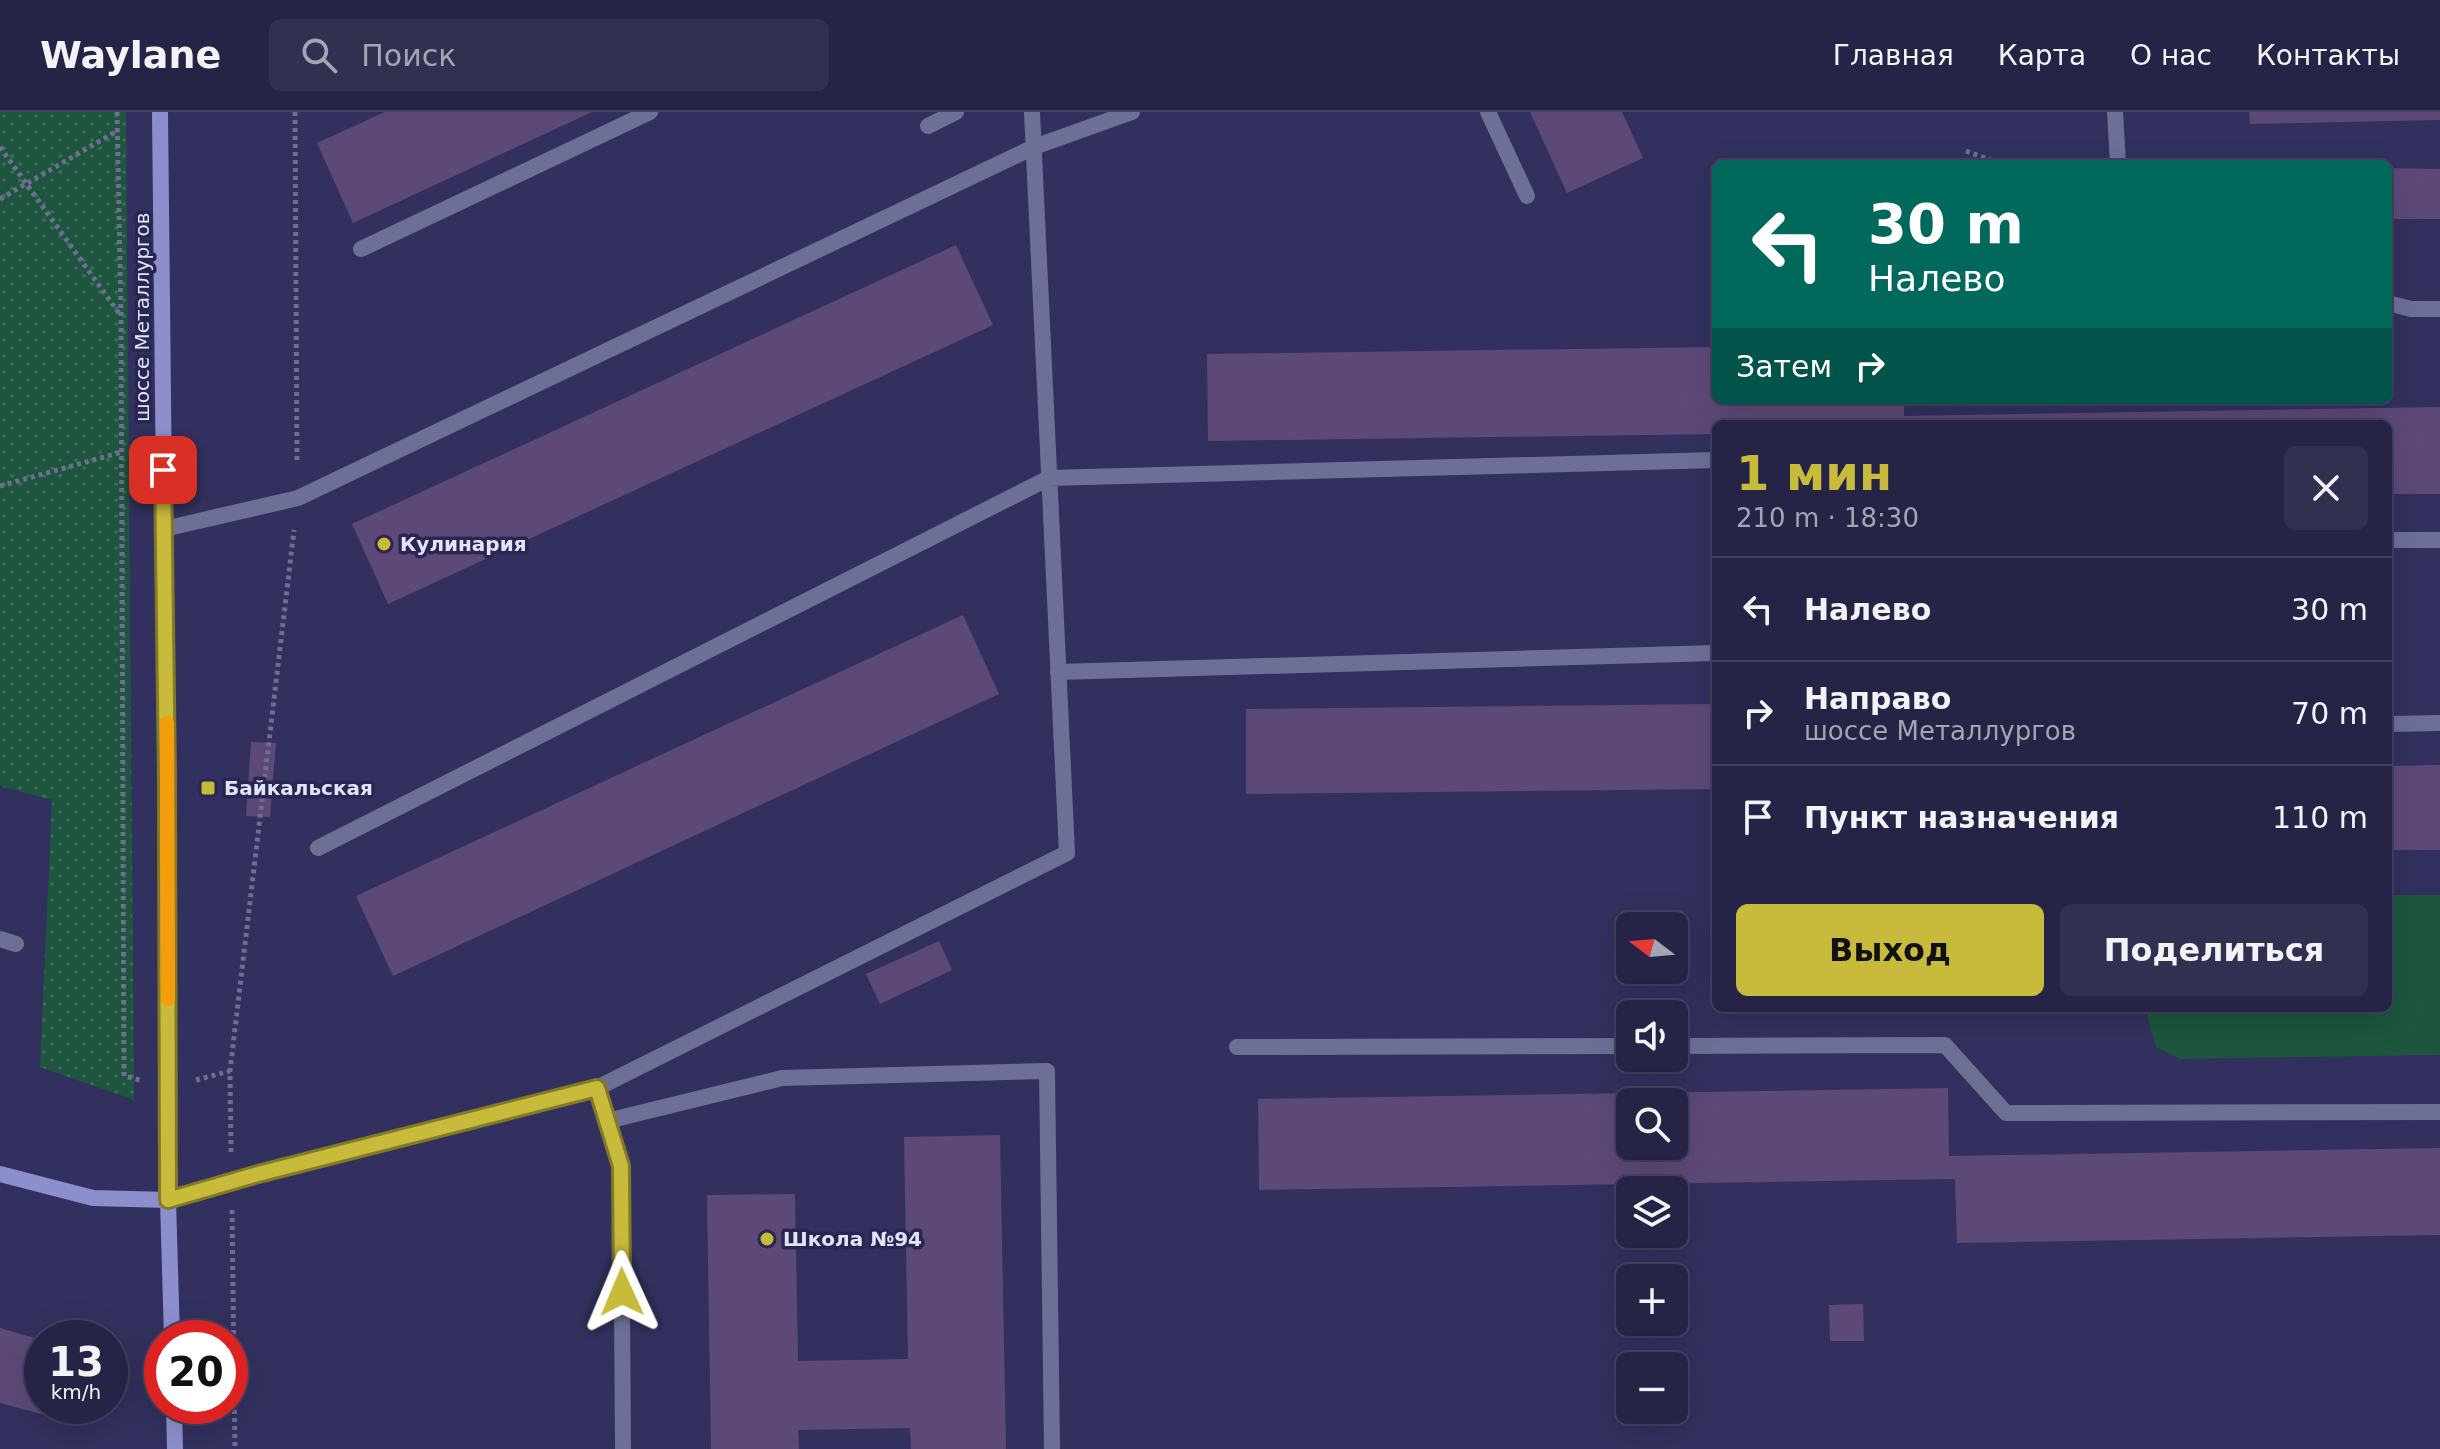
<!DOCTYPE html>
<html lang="ru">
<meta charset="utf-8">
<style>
body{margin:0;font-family:"DejaVu Sans",sans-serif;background:#323051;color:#f1f3f6;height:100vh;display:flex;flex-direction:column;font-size:30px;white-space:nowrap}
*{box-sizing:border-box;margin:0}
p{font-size:26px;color:#a4a4b3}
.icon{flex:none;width:44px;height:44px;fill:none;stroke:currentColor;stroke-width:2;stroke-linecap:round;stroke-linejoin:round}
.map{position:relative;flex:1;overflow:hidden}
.sheet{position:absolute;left:1712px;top:308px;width:680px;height:592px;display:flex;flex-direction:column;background:#262446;border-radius:12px;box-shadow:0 8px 32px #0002,0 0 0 2px #42415f}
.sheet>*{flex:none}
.top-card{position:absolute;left:1712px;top:48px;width:680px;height:244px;border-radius:12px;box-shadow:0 8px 32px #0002,0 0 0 2px #42415f;background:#00695c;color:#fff;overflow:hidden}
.needle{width:52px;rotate:286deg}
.fabs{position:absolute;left:1616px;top:800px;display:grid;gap:16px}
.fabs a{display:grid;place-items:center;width:72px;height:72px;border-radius:12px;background:#262446;box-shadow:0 8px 32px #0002,0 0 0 2px #42415f;font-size:40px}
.speed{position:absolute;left:24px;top:1208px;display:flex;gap:16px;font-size:40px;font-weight:700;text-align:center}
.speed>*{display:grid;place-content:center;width:104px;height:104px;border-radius:50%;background:#262446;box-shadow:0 8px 32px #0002,0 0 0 2px #42415f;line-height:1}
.speed small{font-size:20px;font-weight:400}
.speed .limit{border:12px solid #d22;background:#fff;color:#111}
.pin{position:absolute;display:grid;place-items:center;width:68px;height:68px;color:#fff;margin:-34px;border-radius:16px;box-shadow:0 4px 12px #0006}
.me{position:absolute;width:88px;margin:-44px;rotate:359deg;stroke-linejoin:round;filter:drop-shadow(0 0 6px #0008)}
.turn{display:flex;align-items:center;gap:28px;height:168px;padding:0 24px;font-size:36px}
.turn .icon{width:104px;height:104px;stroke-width:2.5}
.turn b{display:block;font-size:56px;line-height:68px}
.then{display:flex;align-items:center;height:76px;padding:0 24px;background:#0003;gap:16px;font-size:30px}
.round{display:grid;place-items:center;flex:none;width:84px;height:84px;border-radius:12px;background:#323051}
.overview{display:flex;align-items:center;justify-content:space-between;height:136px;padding:0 24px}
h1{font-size:48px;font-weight:700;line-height:60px;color:#c8bb3b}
.primary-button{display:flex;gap:16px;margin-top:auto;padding:16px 24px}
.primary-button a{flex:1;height:92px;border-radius:12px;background:#c8bb3b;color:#111;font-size:32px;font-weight:700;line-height:92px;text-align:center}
.primary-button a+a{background:#323051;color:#f1f3f6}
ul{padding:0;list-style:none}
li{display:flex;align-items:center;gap:24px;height:104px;padding:0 24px;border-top:2px solid #42415f}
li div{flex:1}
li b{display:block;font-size:30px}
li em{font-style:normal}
header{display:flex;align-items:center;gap:48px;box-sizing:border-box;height:112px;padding:0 40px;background:#262446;border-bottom:2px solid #42415f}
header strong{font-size:38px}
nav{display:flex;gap:44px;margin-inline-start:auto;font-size:28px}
.search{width:560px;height:72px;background:#323051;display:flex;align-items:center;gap:20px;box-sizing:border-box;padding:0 28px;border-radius:12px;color:#a4a4b3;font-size:30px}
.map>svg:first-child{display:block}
</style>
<header>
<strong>Waylane</strong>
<div class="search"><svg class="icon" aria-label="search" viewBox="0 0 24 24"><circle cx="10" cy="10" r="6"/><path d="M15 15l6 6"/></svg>Поиск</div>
<nav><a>Главная</a><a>Карта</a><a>О нас</a><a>Контакты</a></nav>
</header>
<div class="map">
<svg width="2440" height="1337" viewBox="0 0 2440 1337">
<defs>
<pattern id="park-dots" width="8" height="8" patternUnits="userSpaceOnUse" patternTransform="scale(2)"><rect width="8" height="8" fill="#1d553e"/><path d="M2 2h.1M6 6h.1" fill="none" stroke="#3e6d5b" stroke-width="1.8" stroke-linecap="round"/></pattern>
</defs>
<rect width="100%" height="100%" fill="#32305e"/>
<!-- grass -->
<path fill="#1d553e" d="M 2388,783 L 2440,783 L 2440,943 L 2180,947 L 2156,935 L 2148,909 L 2148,896 L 2388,896 Z"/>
<!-- park -->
<path fill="url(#park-dots)" d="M 0,0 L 126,0 L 134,988 L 40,955 L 52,688 L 0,674 Z"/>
<!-- building -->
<path fill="#5d4978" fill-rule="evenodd" d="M 385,0 L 592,0 L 353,111 L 317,31 Z
M 1530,0 L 1622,0 L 1643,46 L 1567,81 Z
M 2249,0 L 2440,0 L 2440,8 L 2250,12 Z
M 2388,56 L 2440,57 L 2440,107 L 2388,107 Z
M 956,133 L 993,213 L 388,492 L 352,412 Z
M 1716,235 L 1716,288 L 1904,288 L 1904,304 L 2440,295 L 2440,382 L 2388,382 L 2388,312 L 1716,312 L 1716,322 L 1208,329 L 1207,242 Z
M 963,503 L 999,582 L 393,864 L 356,784 Z
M 1716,592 L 1716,677 L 1246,682 L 1246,597 Z
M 251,630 L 276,631 L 270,705 L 246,704 Z
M 2440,653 L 2440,738 L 2388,738 L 2388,654 Z
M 939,829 L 952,858 L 880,892 L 866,862 Z
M 1948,976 L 1949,1044 L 2440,1036 L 2440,1123 L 1957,1131 L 1955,1067 L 1259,1078 L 1258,987 ZM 1630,990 L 1674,990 L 1674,1034 L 1630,1034 Z
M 1000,1023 L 1006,1337 L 911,1337 L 910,1316 L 798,1318 L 799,1337 L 711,1337 L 707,1083 L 795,1082 L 798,1249 L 908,1247 L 904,1025 Z
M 1863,1192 L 1864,1229 L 1830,1229 L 1829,1193 Z
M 0,1216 L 42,1228 L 42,1294 L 68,1294 L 64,1308 L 0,1291 Z"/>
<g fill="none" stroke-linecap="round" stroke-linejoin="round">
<!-- path -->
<path stroke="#6e6d93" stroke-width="5" stroke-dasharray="4 4" stroke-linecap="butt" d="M 117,0 L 121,204 L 124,964 L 140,968
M 295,0 L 297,352
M 0,35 L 121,204
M 1966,39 L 2001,52
M 0,87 L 117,19
M 0,374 L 122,340
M 196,968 L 230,959
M 231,1040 L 230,959 L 294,418
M 232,1098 L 235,1337"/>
<!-- lane -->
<path stroke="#6e6f97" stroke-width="16" d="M 1488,0 L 1527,84
M 2115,0 L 2118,52
M 928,14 L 956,0
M 361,137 L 650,0
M 2388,191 L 2411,197 L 2440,197
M 164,417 L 298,386 L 1034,35 L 1132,0
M 2388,428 L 2440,428
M 1058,560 L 1716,541
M 2388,612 L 2440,611
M 318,736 L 1049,366 L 1716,348
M 0,827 L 16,832
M 1674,934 L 1945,933 L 2006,1001 L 2440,1000
M 1237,935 L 1630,934
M 597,976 L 621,1054 L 623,1337
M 607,1009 L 782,966 L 1047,959 L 1052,1337
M 168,1088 L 258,1062 L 597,976 L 1067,741 L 1032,0"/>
<!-- secondary -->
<path stroke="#8d8ecd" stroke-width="16" d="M 160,0 L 167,664 L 168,1088 L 172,1226
M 0,1062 L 93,1086 L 168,1088
M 174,1294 L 175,1337"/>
</g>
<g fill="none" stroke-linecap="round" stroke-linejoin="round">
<defs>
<path id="route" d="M 163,358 L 167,664 L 168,1088 L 258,1062 L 597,976 L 621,1054 L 622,1180"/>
</defs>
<!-- route casing -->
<use href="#route" stroke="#827a26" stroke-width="20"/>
<!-- route -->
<use href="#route" stroke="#c8bb3b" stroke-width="14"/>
<!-- slow -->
<path stroke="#f59e0b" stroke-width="14" d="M 167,611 L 168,887"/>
</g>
<!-- markers -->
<g fill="#c8bb3b" stroke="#292652" stroke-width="3">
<circle cx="384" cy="432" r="8"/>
<rect x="200" y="668" width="16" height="16" rx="4"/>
<circle cx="767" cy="1127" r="8"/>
</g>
<g text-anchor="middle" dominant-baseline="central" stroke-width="7" stroke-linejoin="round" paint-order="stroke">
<!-- street labels -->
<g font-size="20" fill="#e3e4fb" stroke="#292652">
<text transform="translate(142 205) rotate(-90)">шоссе Металлургов</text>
</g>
<!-- poi labels -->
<g font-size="20" font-weight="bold" fill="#e3e4fb" stroke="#292652" text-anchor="start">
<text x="400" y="432">Кулинария</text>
<text x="224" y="676">Байкальская</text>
<text x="783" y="1127">Школа №94</text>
</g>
</g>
</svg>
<div class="fabs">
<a><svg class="needle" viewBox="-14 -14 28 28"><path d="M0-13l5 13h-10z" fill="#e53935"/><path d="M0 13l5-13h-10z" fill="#a4a4b3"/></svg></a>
<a><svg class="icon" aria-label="sound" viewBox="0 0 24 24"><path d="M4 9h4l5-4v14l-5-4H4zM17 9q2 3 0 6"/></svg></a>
<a><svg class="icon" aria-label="search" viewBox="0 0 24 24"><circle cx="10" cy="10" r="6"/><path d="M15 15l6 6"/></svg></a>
<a><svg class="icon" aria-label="layers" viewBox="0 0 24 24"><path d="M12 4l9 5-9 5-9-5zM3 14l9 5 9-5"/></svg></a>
<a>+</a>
<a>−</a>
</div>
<div class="speed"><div>13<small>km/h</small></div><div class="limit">20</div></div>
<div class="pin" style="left:163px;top:358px;background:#d93025"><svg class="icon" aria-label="arrive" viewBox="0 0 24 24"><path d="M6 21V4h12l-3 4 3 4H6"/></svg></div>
<svg class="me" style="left:622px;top:1180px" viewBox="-20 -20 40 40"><path d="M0-17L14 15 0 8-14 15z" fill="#c8bb3b" stroke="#fff" stroke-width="4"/></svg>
<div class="top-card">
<div class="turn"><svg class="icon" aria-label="left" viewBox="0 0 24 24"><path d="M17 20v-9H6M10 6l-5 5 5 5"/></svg><div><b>30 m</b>Налево</div></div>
<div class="then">Затем<svg class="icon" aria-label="right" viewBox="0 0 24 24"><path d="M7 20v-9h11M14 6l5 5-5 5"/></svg></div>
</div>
<section class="sheet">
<div class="overview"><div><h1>1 мин</h1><p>210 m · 18:30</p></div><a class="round"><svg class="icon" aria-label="close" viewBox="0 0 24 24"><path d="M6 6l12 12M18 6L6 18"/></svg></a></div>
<ul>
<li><svg class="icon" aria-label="left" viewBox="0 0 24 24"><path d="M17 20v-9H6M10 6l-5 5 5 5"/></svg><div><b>Налево</b></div><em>30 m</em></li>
<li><svg class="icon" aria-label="right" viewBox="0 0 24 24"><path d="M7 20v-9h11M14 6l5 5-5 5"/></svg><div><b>Направо</b><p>шоссе Металлургов</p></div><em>70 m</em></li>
<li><svg class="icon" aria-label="arrive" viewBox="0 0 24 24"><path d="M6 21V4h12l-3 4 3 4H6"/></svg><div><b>Пункт назначения</b></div><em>110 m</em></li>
</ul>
<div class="primary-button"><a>Выход</a><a>Поделиться</a></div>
</section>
</div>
